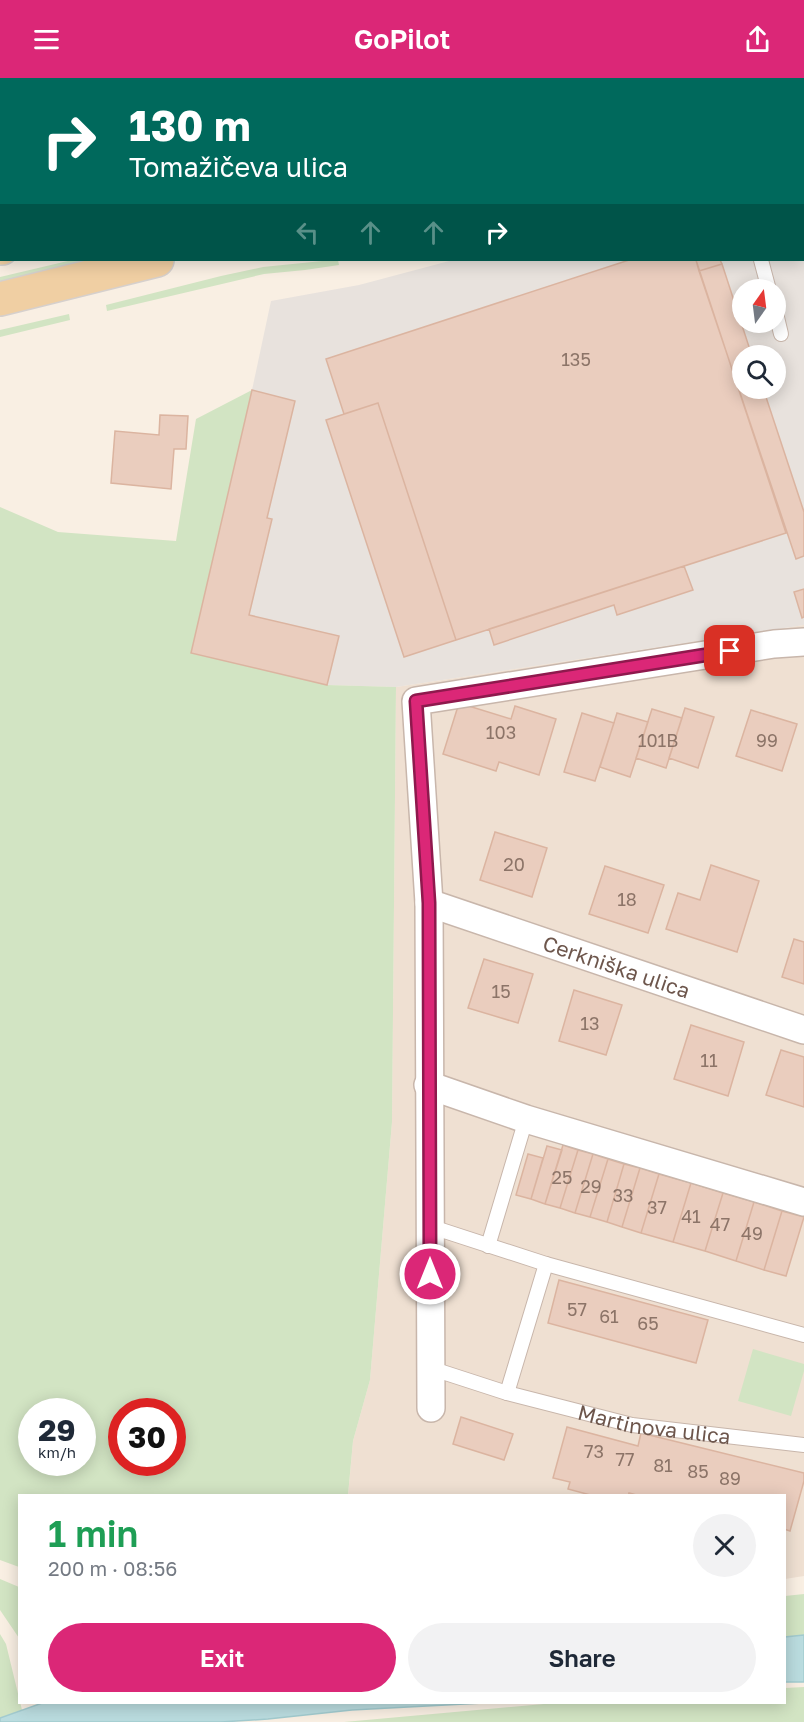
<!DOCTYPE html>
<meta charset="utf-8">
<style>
body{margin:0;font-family:"Golos Text",sans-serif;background:#f2f2f3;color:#1f2937;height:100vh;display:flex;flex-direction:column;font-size:22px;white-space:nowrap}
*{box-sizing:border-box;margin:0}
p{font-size:20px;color:#747a83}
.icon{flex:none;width:33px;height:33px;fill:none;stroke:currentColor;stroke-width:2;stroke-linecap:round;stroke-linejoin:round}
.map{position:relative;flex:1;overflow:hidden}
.panel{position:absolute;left:18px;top:1416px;width:768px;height:210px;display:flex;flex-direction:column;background:#fff;border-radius:0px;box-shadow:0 3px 15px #0003}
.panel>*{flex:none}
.guide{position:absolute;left:0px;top:0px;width:804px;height:183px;box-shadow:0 3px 15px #0003;background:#00695c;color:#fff;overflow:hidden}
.needle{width:39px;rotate:14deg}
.fabs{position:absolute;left:732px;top:201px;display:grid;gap:12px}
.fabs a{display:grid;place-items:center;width:54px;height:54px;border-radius:50%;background:#fff;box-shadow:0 3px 15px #0003;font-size:30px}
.speed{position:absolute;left:18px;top:1320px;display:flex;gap:12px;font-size:30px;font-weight:700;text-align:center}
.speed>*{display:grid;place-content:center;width:78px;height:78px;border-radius:50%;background:#fff;box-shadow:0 3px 15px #0003;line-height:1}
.speed small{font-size:15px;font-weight:400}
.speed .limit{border:9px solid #d22;background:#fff;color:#111}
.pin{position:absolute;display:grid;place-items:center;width:51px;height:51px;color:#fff;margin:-26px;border-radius:12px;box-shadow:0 3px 9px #0006}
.me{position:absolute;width:66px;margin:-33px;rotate:0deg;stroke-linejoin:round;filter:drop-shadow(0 0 4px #0008)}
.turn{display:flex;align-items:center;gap:21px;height:126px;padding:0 30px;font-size:27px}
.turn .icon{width:78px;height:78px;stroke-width:2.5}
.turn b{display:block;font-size:42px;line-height:51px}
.lanes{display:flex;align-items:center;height:57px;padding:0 30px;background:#0003;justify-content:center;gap:30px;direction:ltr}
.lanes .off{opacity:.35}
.round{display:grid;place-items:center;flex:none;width:63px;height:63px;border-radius:32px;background:#f2f2f3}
.overview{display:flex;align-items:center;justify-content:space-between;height:102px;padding:0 30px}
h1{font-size:36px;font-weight:600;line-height:45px;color:#1e9e55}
.action{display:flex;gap:12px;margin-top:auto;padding:12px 30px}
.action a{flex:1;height:69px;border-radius:36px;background:#db2777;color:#fff;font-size:24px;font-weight:600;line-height:69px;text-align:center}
.action a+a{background:#f2f2f3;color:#1f2937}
header{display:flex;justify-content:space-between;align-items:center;height:78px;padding:0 30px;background:#db2777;color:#fff;font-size:27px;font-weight:600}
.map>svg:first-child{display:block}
</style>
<header><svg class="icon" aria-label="menu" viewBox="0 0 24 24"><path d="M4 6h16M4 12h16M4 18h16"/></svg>GoPilot<svg class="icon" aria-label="share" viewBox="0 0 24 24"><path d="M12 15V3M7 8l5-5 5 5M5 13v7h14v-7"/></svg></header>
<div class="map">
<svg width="804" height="1644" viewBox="0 0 804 1644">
<rect width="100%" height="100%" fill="#f9efe3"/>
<!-- residential -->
<path fill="#efe0d2" d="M 804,547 L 804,1498 L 785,1501 L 784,1418 L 348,1418 L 353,1363 L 370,1302 L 392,1044 L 396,609 Z"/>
<!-- commercial -->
<path fill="#f8e0d8" d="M 0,0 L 490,0 L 484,2 L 2,2 L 2,117 L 0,118 Z"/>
<!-- industrial -->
<path fill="#e8e2dd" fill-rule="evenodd" d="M 804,76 L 804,547 L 396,609 L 327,607 L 191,575 L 252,312 L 271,223 L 359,207 L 453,182 L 802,182 L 802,77 ZM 742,212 L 776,212 L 776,244 L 742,244 ZM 742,278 L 776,278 L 776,310 L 742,310 Z"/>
<!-- green -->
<path fill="#d2e4c3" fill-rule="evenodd" d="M 72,182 L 97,182 L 0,205 L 0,199 Z
M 332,182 L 338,182 L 339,187 L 305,192 L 264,196 L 107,233 L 106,227 L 221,198 L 263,189 Z
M 69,236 L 70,242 L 0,259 L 0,252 Z
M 252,312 L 191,575 L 327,607 L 396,609 L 392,1044 L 370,1302 L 353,1363 L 348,1417 L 20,1418 L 19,1489 L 0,1482 L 0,429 L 58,454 L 176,463 L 196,341 ZM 32,1334 L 82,1334 L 82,1384 L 32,1384 ZM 122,1334 L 172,1334 L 172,1384 L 122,1384 Z
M 753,1271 L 804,1286 L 804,1293 L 791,1338 L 738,1323 Z
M 0,1501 L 19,1509 L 19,1560 L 0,1532 Z
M 804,1516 L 804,1557 L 785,1559 L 785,1518 Z
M 0,1556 L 6,1566 L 22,1632 L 0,1640 Z
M 804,1609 L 804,1644 L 344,1644 L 566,1624 L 784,1624 L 785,1610 Z"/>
<!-- water -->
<path fill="#badcdf" stroke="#a2cbcf" stroke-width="1.5" d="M 804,1557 L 804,1604 L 785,1604 L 785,1559 Z
M 45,1624 L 483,1624 L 483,1625 L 352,1632 L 268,1641 L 221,1644 L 0,1644 L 0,1640 Z"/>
<!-- building -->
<path fill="#eacdbe" stroke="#dbb4a0" stroke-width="1.5" d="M 629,182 L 696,182 L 786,455 L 456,562 L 378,325 L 344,336 L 326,281 Z
M 696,182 L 720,182 L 722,186 L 699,193 Z
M 722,186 L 752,278 L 742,278 L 742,310 L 763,310 L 804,434 L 804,478 L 796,481 L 699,193 Z
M 252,312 L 295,323 L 267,440 L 272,441 L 249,537 L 339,558 L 327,607 L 191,575 Z
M 378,325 L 456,562 L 404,579 L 326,342 Z
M 160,337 L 188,338 L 186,371 L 174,371 L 171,411 L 111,405 L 115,353 L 159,357 Z
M 684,488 L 693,512 L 617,537 L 614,527 L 494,567 L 489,551 Z
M 804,511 L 804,539 L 802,540 L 794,514 Z
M 459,625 L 511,641 L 515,628 L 556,641 L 539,697 L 499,684 L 496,693 L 443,676 Z
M 685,630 L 714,639 L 698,690 L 669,680 Z
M 652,631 L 682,640 L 666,690 L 636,680 Z
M 751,632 L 797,646 L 782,693 L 736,678 Z
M 582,635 L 614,645 L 595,703 L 564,694 Z
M 617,635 L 648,644 L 630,699 L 600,689 Z
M 495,754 L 547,770 L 532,819 L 480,802 Z
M 711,787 L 759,803 L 737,874 L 666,851 L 678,815 L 700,822 Z
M 605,788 L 664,807 L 648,855 L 589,836 Z
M 794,861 L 804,864 L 804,906 L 782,899 Z
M 484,881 L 533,896 L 518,945 L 468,930 Z
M 574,912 L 622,927 L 606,977 L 559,963 Z
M 691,947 L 744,964 L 728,1018 L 674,1001 Z
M 781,972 L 804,979 L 804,1029 L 766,1017 Z
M 563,1067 L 578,1072 L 560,1130 L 545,1126 Z
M 547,1068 L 562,1072 L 545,1126 L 531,1121 Z
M 578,1072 L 593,1076 L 575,1135 L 560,1130 Z
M 528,1076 L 543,1080 L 531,1121 L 516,1117 Z
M 593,1076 L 608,1081 L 590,1139 L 575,1135 Z
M 608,1081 L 624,1086 L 607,1144 L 590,1139 Z
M 624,1086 L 640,1090 L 622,1149 L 607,1144 Z
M 640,1090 L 659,1096 L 641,1155 L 622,1149 Z
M 659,1096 L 691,1105 L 673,1164 L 641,1155 Z
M 691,1105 L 723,1115 L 705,1173 L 673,1164 Z
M 723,1115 L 754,1124 L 736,1183 L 705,1173 Z
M 754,1124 L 782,1133 L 764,1192 L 736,1183 Z
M 782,1133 L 804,1139 L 786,1198 L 764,1192 Z
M 559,1202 L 708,1242 L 696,1285 L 548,1245 Z
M 461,1339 L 513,1356 L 504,1382 L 453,1366 Z
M 567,1349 L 638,1368 L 641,1355 L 804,1395 L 804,1403 L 790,1453 L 784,1451 L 784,1418 L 640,1418 L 629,1415 L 628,1418 L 594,1418 L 568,1411 L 570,1404 L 553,1400 Z"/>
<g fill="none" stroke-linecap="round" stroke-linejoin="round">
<defs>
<g id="service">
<path d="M 92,0 L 93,2"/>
<path d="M 248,2 L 254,0"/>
<path d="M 633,2 L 636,0"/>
<path d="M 802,119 L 804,118"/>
<path d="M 761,182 L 769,212"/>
<path d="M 776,235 L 781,256"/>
<path d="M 429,1148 L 546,1186 L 804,1257"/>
<path d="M 488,1168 L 526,1041"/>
<path id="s1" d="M 430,1290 L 507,1315 L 632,1347 L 804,1367"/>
<path d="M 507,1315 L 546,1186"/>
</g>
<g id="minor">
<path id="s2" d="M 429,825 L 804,952"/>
<path d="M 428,1007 L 526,1041 L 804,1124"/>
<path d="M 431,1330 L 429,825 L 416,623 L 774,566 L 804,564"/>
</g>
<path id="primary" d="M 765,2 L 770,0
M 0,170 L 2,170
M 0,221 L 157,182"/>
</defs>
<!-- service casing -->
<use href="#service" stroke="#c8b6ab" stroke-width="16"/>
<!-- minor casing -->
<use href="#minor" stroke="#c8b6ab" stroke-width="30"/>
<!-- primary casing -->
<use href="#primary" stroke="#d6d0cd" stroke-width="36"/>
<!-- service -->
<use href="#service" stroke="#fff" stroke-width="14"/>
<!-- minor -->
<use href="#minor" stroke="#fff" stroke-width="27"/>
<!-- primary -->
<use href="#primary" stroke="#f0cfa3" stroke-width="33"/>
</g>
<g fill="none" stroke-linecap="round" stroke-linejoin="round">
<defs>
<path id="route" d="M 430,1196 L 429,825 L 416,623 L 730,573"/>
</defs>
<!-- route casing -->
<use href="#route" stroke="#8e194d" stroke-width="15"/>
<!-- route -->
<use href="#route" stroke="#db2777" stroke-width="10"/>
</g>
<g text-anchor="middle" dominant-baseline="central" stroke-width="4.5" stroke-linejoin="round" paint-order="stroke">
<!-- number labels -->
<g font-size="18" fill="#8c7468">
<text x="576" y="281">135</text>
<text x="501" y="654">103</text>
<text x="658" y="662">101B</text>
<text x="767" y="662">99</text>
<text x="514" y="786">20</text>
<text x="627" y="821">18</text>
<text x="501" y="913">15</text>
<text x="590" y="945">13</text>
<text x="709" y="982">11</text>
<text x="562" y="1099">25</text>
<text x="591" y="1108">29</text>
<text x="623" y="1117">33</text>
<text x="657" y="1129">37</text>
<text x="691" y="1138">41</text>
<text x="720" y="1146">47</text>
<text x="752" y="1155">49</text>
<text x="577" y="1231">57</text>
<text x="609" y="1238">61</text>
<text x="648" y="1245">65</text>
<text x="594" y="1373">73</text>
<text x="625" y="1381">77</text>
<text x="663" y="1387">81</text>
<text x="698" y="1393">85</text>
<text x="730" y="1400">89</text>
</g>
<!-- street labels -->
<g font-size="21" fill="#6d564c" stroke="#fcf3e8">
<text stroke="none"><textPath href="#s2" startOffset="198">Cerkniška ulica</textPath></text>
<text stroke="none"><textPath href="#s1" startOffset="232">Martinova ulica</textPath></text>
</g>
</g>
</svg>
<div class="fabs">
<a><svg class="needle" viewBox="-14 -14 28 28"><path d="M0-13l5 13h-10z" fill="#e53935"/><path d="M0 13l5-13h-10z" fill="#747a83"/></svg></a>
<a><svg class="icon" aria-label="search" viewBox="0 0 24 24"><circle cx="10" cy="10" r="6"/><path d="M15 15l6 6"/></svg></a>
</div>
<div class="speed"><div>29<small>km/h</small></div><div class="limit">30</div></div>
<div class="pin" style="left:730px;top:573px;background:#d93025"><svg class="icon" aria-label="arrive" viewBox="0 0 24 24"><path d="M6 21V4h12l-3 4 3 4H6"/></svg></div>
<svg class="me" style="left:430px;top:1196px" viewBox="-20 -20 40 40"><circle r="17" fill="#db2777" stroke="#fff" stroke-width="3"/><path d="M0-11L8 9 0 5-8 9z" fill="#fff"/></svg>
<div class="guide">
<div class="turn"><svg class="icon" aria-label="right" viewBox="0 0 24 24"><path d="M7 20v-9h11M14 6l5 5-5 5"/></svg><div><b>130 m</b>Tomažičeva ulica</div></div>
<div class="lanes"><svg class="icon off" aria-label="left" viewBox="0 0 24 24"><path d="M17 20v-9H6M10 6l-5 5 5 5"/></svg><svg class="icon off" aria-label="ahead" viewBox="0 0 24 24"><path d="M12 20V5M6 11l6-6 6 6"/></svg><svg class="icon off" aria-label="ahead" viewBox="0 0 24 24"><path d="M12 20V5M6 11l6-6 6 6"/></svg><svg class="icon" aria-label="right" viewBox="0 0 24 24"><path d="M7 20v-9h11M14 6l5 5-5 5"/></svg></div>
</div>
<section class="panel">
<div class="overview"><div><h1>1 min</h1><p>200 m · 08:56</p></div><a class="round"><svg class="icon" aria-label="close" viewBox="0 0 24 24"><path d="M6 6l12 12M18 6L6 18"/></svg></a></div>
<div class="action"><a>Exit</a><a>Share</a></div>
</section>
</div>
